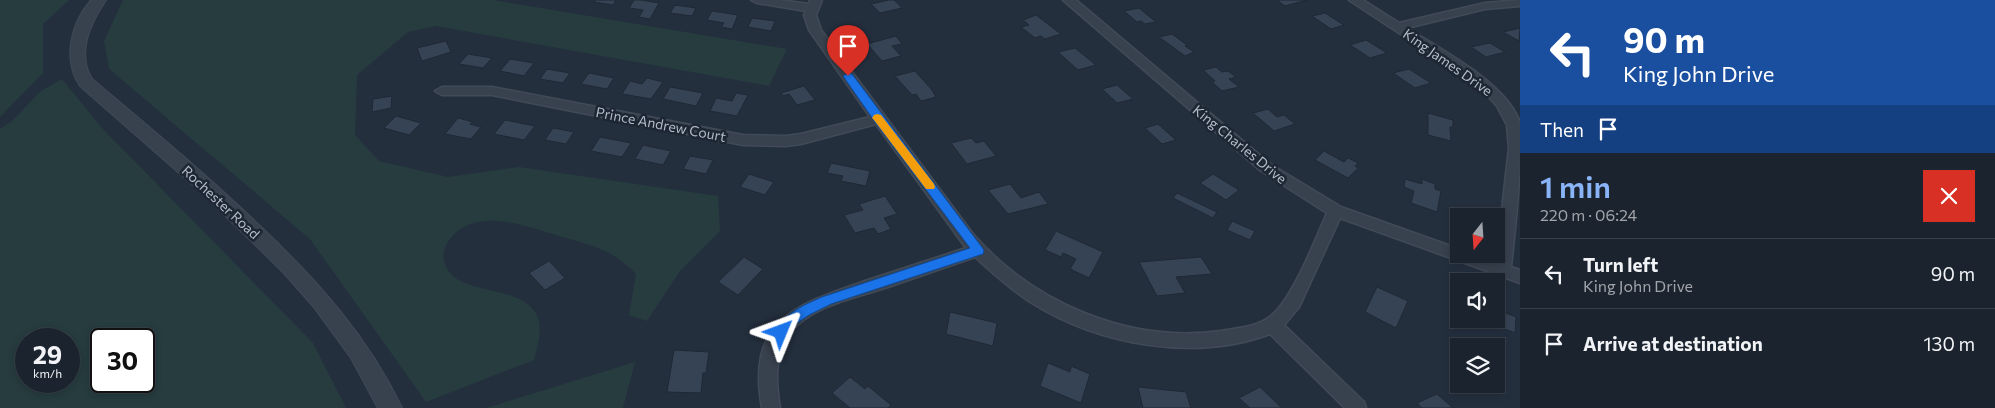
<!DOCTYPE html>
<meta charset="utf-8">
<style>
body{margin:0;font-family:Commissioner,sans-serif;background:#242b36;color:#f1f3f6;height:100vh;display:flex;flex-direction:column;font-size:19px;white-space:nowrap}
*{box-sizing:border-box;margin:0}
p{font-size:16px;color:#a0a4aa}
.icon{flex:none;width:28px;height:28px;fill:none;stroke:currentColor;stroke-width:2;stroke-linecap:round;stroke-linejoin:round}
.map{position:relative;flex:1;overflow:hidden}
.sheet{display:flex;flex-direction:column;background:#1b232e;width:475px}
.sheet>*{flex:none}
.hud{background:#1a4fa0;color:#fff;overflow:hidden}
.needle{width:32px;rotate:197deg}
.fabs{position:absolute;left:1450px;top:208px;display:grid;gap:10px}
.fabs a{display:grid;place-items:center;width:55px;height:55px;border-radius:0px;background:#1b232e;box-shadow:0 2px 8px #0003,0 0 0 1px #39404a;font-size:25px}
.speed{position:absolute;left:15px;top:328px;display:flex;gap:10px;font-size:25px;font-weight:700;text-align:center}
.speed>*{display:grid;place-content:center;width:65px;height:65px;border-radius:50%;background:#1b232e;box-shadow:0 2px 8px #0003,0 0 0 1px #39404a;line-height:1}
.speed small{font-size:12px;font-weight:400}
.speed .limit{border:2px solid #111;border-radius:8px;background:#fff;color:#111}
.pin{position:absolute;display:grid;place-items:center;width:42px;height:42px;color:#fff;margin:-51px -21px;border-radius:50% 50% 50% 0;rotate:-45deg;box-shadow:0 0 5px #0007}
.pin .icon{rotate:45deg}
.me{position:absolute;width:55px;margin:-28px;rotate:46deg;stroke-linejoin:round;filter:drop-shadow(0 0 4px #0008)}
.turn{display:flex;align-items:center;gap:18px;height:105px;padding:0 20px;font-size:22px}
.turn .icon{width:65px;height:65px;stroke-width:2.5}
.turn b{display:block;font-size:35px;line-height:42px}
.then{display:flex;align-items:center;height:48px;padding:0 20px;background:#0003;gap:10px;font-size:19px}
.round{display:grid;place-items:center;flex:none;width:52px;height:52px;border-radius:0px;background:#242b36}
.head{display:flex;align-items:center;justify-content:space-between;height:85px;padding:0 20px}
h1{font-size:30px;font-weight:600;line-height:38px;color:#8ab4f8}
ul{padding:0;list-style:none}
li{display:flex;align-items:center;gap:15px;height:70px;padding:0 20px;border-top:1px solid #39404a}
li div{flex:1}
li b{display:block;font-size:19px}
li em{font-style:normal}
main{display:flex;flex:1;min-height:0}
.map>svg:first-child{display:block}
</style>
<main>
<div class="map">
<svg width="1520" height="408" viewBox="0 0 1520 408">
<rect width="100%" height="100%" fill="#242f3e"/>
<!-- green -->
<path fill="#263c3f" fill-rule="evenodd" d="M 0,0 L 69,0 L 43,24 L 43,73 L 0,117 Z
M 123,0 L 493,0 L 787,49 L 769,86 L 436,26 L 408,32 L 357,75 L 355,135 L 379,161 L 448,177 L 519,167 L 718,196 L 720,231 L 680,271 L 647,321 L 629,315 L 636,274 C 616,251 588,244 559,236 C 527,226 475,206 450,239 C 446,243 442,254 444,260 C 451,298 516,282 535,312 C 544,326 538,345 534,360 L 426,402 L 310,239 L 109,69 L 104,41 Z
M 62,79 L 102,128 L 313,343 L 346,408 L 0,408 L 0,129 L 12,121 L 41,91 ZM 26,339 L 69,339 L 69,381 L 26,381 ZM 101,339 L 144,339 L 144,381 L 101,381 Z
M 635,362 L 623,408 L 486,408 Z"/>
<!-- building -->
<path fill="#364354" stroke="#1f2835" d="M 595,0 L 616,0 L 613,5 L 594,2 Z
M 634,0 L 641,0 L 659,3 L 650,19 L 639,17 L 643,10 L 629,8 Z
M 889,0 L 894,0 L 902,8 L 880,13 L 871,4 Z
M 1277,0 L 1307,0 L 1285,6 Z
M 675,5 L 696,8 L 692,16 L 670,13 Z
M 1139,8 L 1156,22 L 1145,24 L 1141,21 L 1137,22 L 1124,11 Z
M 712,11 L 738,15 L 732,29 L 721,27 L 724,23 L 707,20 Z
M 1325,13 L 1344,25 L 1331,29 L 1312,16 Z
M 1036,15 L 1061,34 L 1045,39 L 1041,36 L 1035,38 L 1021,27 L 1029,25 L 1023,20 Z
M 752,18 L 775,21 L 771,31 L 748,27 Z
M 1520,28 L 1519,41 L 1503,32 Z
M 1172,34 L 1187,45 L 1185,46 L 1194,52 L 1185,56 L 1159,37 Z
M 896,36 L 902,44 L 892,46 L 901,56 L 882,61 L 867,44 Z
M 1366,40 L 1387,53 L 1370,58 L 1350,45 Z
M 446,41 L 451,52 L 422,61 L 417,48 Z
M 1490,43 L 1505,52 L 1486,57 L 1471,47 Z
M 1075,48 L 1096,65 L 1078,70 L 1058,52 Z
M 468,54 L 492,58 L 483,68 L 459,64 Z
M 510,59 L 534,63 L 524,76 L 500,71 Z
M 1216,67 L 1222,72 L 1228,71 L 1236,77 L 1229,79 L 1239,87 L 1222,91 L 1212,82 L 1215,81 L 1203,70 Z
M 547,69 L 570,73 L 563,83 L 540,79 Z
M 1409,69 L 1431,83 L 1415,88 L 1393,73 Z
M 915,71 L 932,90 L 936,97 L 921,101 L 916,94 L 912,95 L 895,76 Z
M 589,73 L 614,78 L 607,89 L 581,84 Z
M 647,78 L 663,82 L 651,99 L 622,94 L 630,81 L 642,84 Z
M 1117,85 L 1133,99 L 1117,103 L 1102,89 Z
M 804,86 L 815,100 L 797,105 L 789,94 L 783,96 L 781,93 Z
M 670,87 L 703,93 L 696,106 L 663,99 Z
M 736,93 L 748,95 L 737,116 L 710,111 L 716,98 L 732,101 Z
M 392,96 L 391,108 L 372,112 L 373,99 Z
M 1268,109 L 1277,117 L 1284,115 L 1295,124 L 1274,131 L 1253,113 Z
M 1428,113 L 1453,120 L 1453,127 L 1450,127 L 1451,141 L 1428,135 Z
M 396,116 L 421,123 L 409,135 L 384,128 Z
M 458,118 L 473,122 L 470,124 L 481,127 L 471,139 L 445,134 Z
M 505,120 L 535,126 L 524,140 L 494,134 Z
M 1158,124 L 1176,140 L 1162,144 L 1145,128 Z
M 553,128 L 574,132 L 566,144 L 545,140 Z
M 600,137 L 631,143 L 622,157 L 591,151 Z
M 971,138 L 976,143 L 984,141 L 996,156 L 967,164 L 951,143 Z
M 643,145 L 671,151 L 663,165 L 635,159 Z
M 1324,151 L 1344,162 L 1348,158 L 1358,163 L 1355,166 L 1358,168 L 1348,178 L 1315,160 Z
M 690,156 L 713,160 L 706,174 L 683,169 Z
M 831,163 L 870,171 L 866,186 L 841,181 L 843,176 L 827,173 Z
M 749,174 L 774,182 L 765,195 L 740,187 Z
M 1213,174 L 1239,190 L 1226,200 L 1200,183 Z
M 1405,179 L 1422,184 L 1422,179 L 1435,184 L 1435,189 L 1441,191 L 1437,212 L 1411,203 L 1414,191 L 1404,187 Z
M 1010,184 L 1021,198 L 1039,192 L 1048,204 L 1008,214 L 988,190 Z
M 1177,193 L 1217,212 L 1213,218 L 1173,198 Z
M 885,196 L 897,214 L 884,218 L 891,229 L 878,234 L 874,228 L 855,233 L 844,215 L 863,210 L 859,204 Z
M 1232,221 L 1255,231 L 1250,240 L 1227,230 Z
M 1056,231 L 1103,252 L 1089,278 L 1070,269 L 1076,259 L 1063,253 L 1061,257 L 1045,250 Z
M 744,257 L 763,269 L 738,295 L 718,282 Z
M 1201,257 L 1212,274 L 1176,277 L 1185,293 L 1157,296 L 1139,262 Z
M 549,261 L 565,278 L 545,290 L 529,273 Z
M 1377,287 L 1408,301 L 1396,328 L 1365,312 Z
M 1496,309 L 1516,317 L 1515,333 L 1479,319 L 1496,319 Z
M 950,312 L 997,323 L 993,346 L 946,334 Z
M 674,350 L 709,352 L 706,373 L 703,373 L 701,393 L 667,392 Z
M 1048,363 L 1070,372 L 1071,366 L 1090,374 L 1081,403 L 1040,386 Z
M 850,377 L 865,389 L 868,386 L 891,405 L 888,408 L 850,408 L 832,393 Z
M 1138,387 L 1186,392 L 1191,408 L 1143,408 Z
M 1260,387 L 1282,408 L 1250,408 L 1239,398 Z
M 1437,394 L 1453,408 L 1422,408 L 1417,403 Z"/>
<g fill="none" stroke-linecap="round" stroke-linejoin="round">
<defs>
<path id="minor" d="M 751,0 L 780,0 L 809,4 L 810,0 L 822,0 L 816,15 L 821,30 L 834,48 L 973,234 C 1033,303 1129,344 1221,331 C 1238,328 1258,327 1271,316 C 1293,298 1315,240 1327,213 L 1260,170 L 1063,0 L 1076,0 L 1270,164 L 1341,207 L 1459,249 L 1459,254 L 1473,254 L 1496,262 L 1509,148 L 1507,125 L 1497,106 L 1487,95 L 1455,70 L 1349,0 L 1363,0 L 1399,23 L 1485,3 L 1520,0 L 1520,6 L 1485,9 L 1407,28 C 1440,49 1508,84 1520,123 C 1520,130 1520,141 1520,149 C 1520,189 1515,228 1511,267 L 1520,270 L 1520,283 L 1340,218 L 1299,307 L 1284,325 L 1364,402 L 1366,408 L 1345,408 L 1270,334 C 1194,362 1099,345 1032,303 C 1011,290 993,273 975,257 C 946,267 917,277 888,287 C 856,298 811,305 789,334 C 774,355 776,384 780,408 L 762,408 C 746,320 795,305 865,281 C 899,270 933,259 966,248 L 876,124 L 801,144 L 786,146 L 743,145 L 492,95 L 442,95 L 435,91 L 442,87 L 492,87 L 743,135 L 786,136 L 801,134 L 870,117 L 809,30 L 804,15 L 806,11 L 757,3 Z"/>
<path id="tertiary" d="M 91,0 L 106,0 C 91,22 76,53 92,79 C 149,127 207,175 261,227 C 317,280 368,337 402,408 L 378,408 L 351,358 L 313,306 L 282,271 L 202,193 L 80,86 C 62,59 71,23 91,0 Z"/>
</defs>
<!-- minor casing -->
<use href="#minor" stroke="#414a57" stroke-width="3"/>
<!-- tertiary casing -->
<use href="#tertiary" stroke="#414a57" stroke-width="2"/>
<!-- minor -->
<use href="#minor" fill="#38414e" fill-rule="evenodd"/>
<!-- tertiary -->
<use href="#tertiary" fill="#38414e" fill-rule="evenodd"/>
</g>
<!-- route -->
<path fill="#1a73e8" stroke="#114b97" d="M 848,73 L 852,74 L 984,250 L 983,254 L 831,304 L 809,315 L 796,324 L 786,336 L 781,337 L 777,336 L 775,332 C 784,313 804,305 822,297 L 970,248 L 875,122 L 843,76 Z"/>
<!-- slow -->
<path fill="#f59e0b" d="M 877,114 L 881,115 L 934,184 L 935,187 L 934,189 L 926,189 L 874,120 L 872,118 L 874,115 Z"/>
<g text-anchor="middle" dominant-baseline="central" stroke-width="5" stroke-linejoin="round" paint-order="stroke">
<!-- street labels -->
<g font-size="14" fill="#b4bcc9" stroke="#1d2633">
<text transform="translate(1448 62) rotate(35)">King James Drive</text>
<text transform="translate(661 124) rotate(11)">Prince Andrew Court</text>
<text transform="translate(1240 144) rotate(39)">King Charles Drive</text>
<text transform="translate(221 202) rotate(43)">Rochester Road</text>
</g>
</g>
</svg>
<div class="fabs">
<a><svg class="needle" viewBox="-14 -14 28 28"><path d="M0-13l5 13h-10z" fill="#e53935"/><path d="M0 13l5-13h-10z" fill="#a0a4aa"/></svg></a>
<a><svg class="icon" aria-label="sound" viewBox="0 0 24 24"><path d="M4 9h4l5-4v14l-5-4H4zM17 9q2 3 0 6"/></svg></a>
<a><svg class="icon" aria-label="layers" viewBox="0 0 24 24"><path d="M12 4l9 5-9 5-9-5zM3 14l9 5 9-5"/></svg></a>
</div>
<div class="speed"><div>29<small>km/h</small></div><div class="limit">30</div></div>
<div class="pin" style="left:848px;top:76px;background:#d93025"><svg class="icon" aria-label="arrive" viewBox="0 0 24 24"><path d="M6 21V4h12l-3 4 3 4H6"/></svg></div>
<svg class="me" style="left:781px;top:332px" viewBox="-20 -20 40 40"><path d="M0-17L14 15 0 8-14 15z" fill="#1a73e8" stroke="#fff" stroke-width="4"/></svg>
</div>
<section class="sheet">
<div class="hud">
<div class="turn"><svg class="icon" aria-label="left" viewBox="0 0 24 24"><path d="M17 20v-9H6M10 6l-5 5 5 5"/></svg><div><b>90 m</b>King John Drive</div></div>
<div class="then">Then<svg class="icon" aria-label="arrive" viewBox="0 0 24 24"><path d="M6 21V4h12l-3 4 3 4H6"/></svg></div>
</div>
<div class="head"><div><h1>1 min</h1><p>220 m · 06:24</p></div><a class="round" style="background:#d93025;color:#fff"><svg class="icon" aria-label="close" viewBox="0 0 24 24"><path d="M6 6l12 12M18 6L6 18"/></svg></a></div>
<ul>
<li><svg class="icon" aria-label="left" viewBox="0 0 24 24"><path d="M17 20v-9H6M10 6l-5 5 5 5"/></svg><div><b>Turn left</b><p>King John Drive</p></div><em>90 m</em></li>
<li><svg class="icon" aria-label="arrive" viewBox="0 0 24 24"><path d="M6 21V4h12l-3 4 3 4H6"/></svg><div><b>Arrive at destination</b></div><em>130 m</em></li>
</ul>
</section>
</main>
